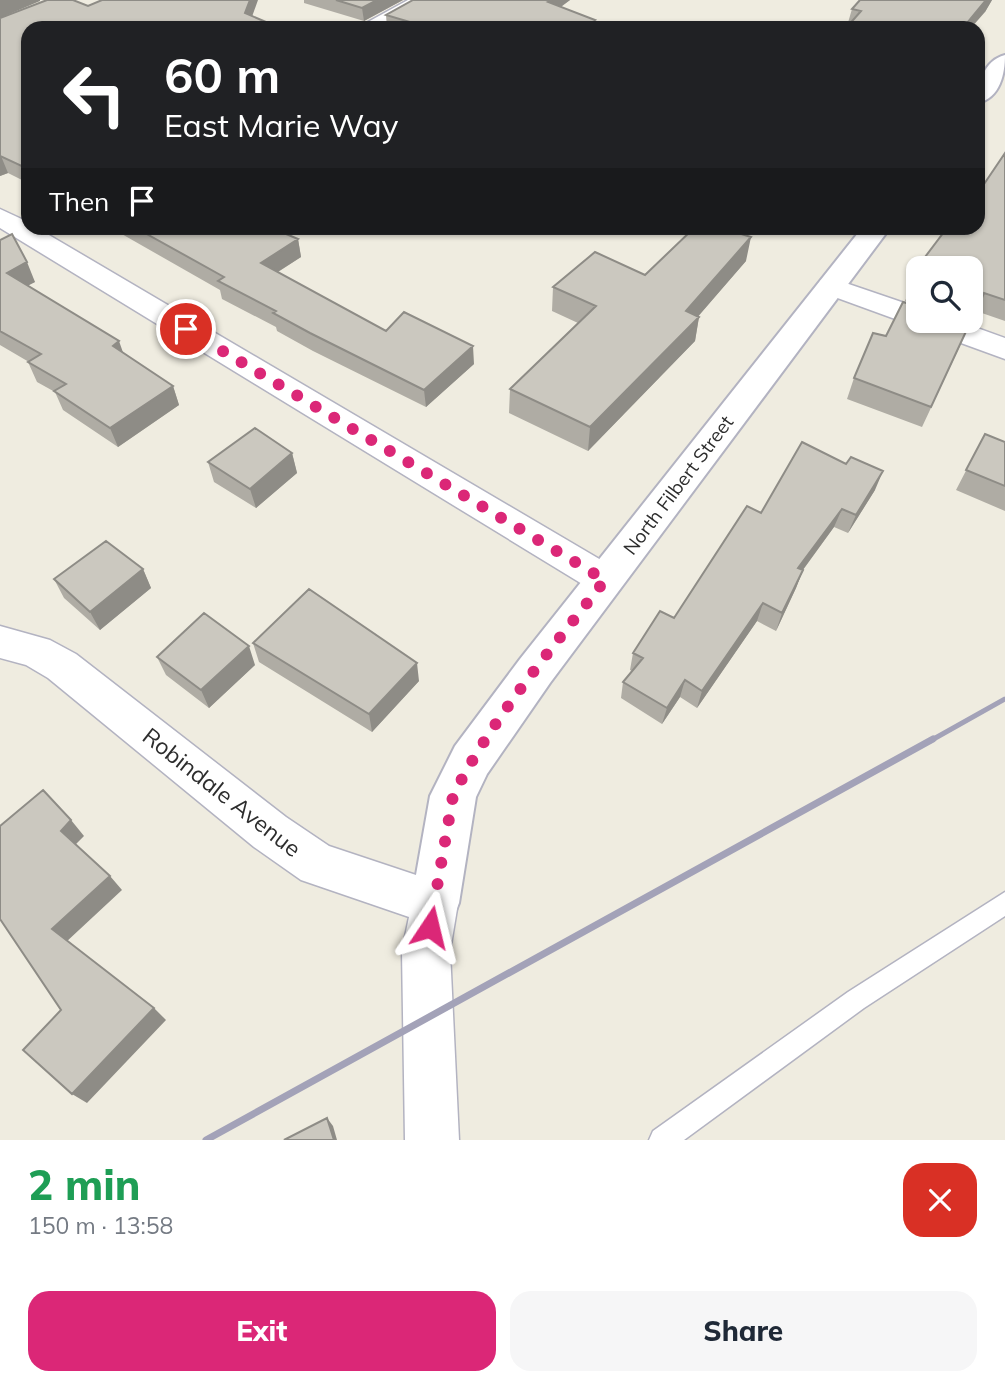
<!DOCTYPE html>
<meta charset="utf-8">
<style>
body{margin:0;font-family:Mulish,sans-serif;background:#f6f6f7;color:#1f2937;height:100vh;display:flex;flex-direction:column;font-size:26px;white-space:nowrap}
*{box-sizing:border-box;margin:0}
p{font-size:23px;color:#747a83}
.icon{flex:none;width:38px;height:38px;fill:none;stroke:currentColor;stroke-width:2;stroke-linecap:round;stroke-linejoin:round}
.map{position:relative;height:1140px;overflow:hidden}
.panel{display:flex;flex-direction:column;background:#fff;flex:1}
.panel>*{flex:none}
.hud{position:absolute;left:21px;top:21px;width:964px;height:214px;border-radius:21px;box-shadow:0 2px 5px #0004;background:#202124;color:#fff;overflow:hidden}
.fabs{position:absolute;left:906px;top:256px;display:grid;gap:14px}
.fabs a{display:grid;place-items:center;width:77px;height:77px;border-radius:14px;background:#fff;box-shadow:0 2px 5px #0004;font-size:35px}
.pin{position:absolute;display:grid;place-items:center;width:60px;height:60px;color:#fff;margin:-30px;border:4px solid #fff;border-radius:50%;box-shadow:0 2px 7px #0007}
.me{position:absolute;width:77px;margin:-38px;rotate:10deg;stroke-linejoin:round;filter:drop-shadow(0 0 5px #0008)}
.turn{display:flex;align-items:center;gap:24px;height:147px;padding:0 28px;font-size:32px}
.turn .icon{width:91px;height:91px;stroke-width:2.5}
.turn b{display:block;font-size:49px;line-height:60px}
.then{display:flex;align-items:center;height:66px;padding:0 28px;background:#0003;gap:14px;font-size:26px}
.round{display:grid;place-items:center;flex:none;width:74px;height:74px;border-radius:21px;background:#f6f6f7}
.headline{display:flex;align-items:center;justify-content:space-between;height:119px;padding:0 28px}
h1{font-size:42px;font-weight:800;line-height:52px;color:#1e9e55}
.primary-button{display:flex;gap:14px;margin-top:auto;padding:14px 28px}
.primary-button a{flex:1;height:80px;border-radius:21px;background:#db2777;color:#fff;font-size:28px;font-weight:800;line-height:80px;text-align:center}
.primary-button a+a{background:#f6f6f7;color:#1f2937}
.map>svg:first-child{display:block}
</style>
<div class="map">
<svg width="1005" height="1140" viewBox="0 0 1005 1140">
<rect width="100%" height="100%" fill="#efece0"/>
<g fill="none" stroke-linecap="round" stroke-linejoin="round">
<defs>
<path id="service" d="M 1005,892 L 1005,916 L 864,1008 L 684,1140 L 649,1140 L 653,1131 L 848,992 Z"/>
<path id="minor" d="M 408,0 L 433,0 L 383,28 L 357,28 Z
M 0,209 L 28,222 L 28,228 L 37,228 L 618,570 L 624,580 L 618,590 L 605,595 L 592,590 L 0,228 Z
M 831,278 L 919,308 L 919,320 L 955,320 L 1005,338 L 1005,359 L 821,292 L 817,286 L 821,280 Z
M 0,626 L 50,640 L 76,654 L 286,817 L 329,846 L 452,887 L 458,903 L 450,951 L 459,1140 L 405,1140 L 402,951 L 409,917 L 301,880 L 254,847 L 48,678 L 26,665 L 0,658 Z"/>
<path id="tertiary" d="M 1005,55 C 1005,74 1000,98 978,103 C 978,84 983,61 1005,55 Z
M 862,228 L 890,228 L 550,683 L 487,774 L 476,797 L 459,903 L 452,920 L 435,927 L 418,920 L 411,903 L 430,796 L 455,746 L 520,659 Z"/>
</defs>
<!-- service casing -->
<use href="#service" stroke="#b3b3c1" stroke-width="3"/>
<!-- minor casing -->
<use href="#minor" stroke="#b3b3c1" stroke-width="3"/>
<!-- tertiary casing -->
<use href="#tertiary" stroke="#b3b3c1" stroke-width="4"/>
<!-- service -->
<use href="#service" fill="#fff" fill-rule="evenodd"/>
<!-- minor -->
<use href="#minor" fill="#fff" fill-rule="evenodd"/>
<!-- tertiary -->
<use href="#tertiary" fill="#fff" fill-rule="evenodd"/>
<!-- rail-far1 -->
<path stroke="#a3a2b8" stroke-width="5" d="M 930,741 L 1005,699"/>
<!-- rail -->
<path stroke="#a3a2b8" stroke-width="7" d="M 206,1140 L 933,739"/>
</g>
<!-- wall -->
<path fill="#afaca4" d="M 258,0 L 28,28 L 28,183 L 8,173 L 0,176 L 0,18 L 88,6 Z
M 304,0 L 403,0 L 364,21 L 304,3 Z
M 413,0 L 570,0 L 561,7 L 595,20 L 595,28 L 387,28 L 386,15 Z
M 860,0 L 992,0 L 985,12 L 847,26 L 852,9 Z
M 1005,153 L 1005,321 L 976,311 L 971,323 L 963,320 L 971,320 L 971,268 L 978,228 Z
M 114,228 L 272,228 L 298,239 L 301,257 L 278,272 L 386,331 L 474,364 L 426,407 L 313,351 L 277,331 L 276,327 L 222,299 L 220,290 L 120,233 L 119,230 Z
M 0,240 L 35,282 L 28,285 L 123,353 L 173,386 L 179,405 L 118,447 L 63,410 L 55,392 L 37,382 L 28,362 L 29,362 L 0,345 Z
M 746,261 L 698,316 L 699,317 L 695,341 L 588,451 L 509,413 L 510,389 L 578,323 L 552,311 L 553,287 Z
M 919,268 L 919,306 L 905,301 Z
M 886,336 L 960,346 L 922,427 L 847,399 L 854,378 Z
M 985,434 L 1005,442 L 1005,511 L 956,490 Z
M 292,453 L 297,473 L 256,508 L 214,482 L 208,462 Z
M 875,490 L 848,533 L 834,527 L 803,570 L 796,588 L 776,631 L 757,621 L 697,708 L 680,697 L 662,724 L 621,698 L 623,682 L 632,671 L 630,670 L 633,653 L 674,618 L 761,513 Z
M 143,569 L 151,588 L 100,630 L 64,598 L 54,579 Z
M 253,643 L 419,681 L 372,732 L 259,662 Z
M 157,657 L 255,665 L 209,708 L 166,675 Z"/>
<!-- shaded-wall -->
<path fill="#8e8c86" d="M 0,0 L 40,0 L 40,1 L 0,18 Z
M 250,0 L 258,0 L 248,28 L 245,13 Z
M 377,0 L 403,0 L 364,21 L 362,8 Z
M 552,0 L 570,0 L 548,16 L 548,2 Z
M 986,0 L 992,0 L 985,12 L 971,28 L 963,28 Z
M 595,20 L 595,28 L 582,28 Z
M 0,156 L 1,156 L 8,173 L 0,176 Z
M 751,237 L 746,261 L 683,334 L 699,317 L 695,341 L 588,451 L 590,427 L 686,311 Z
M 298,239 L 301,257 L 265,280 L 261,263 Z
M 27,262 L 35,282 L 16,292 L 7,273 Z
M 119,341 L 126,361 L 113,346 Z
M 473,346 L 474,364 L 426,407 L 424,390 Z
M 173,386 L 179,405 L 118,447 L 110,428 Z
M 292,453 L 297,473 L 256,508 L 250,489 Z
M 883,471 L 875,490 L 848,533 L 856,515 Z
M 842,509 L 834,527 L 791,586 L 798,568 Z
M 143,569 L 151,588 L 100,630 L 90,612 Z
M 803,570 L 796,588 L 776,631 L 782,613 Z
M 763,603 L 757,621 L 697,708 L 702,691 Z
M 249,646 L 255,665 L 209,708 L 201,690 Z
M 417,663 L 419,681 L 372,732 L 369,714 Z
M 685,680 L 680,697 L 662,724 L 667,708 Z
M 71,820 L 84,836 L 74,846 L 61,831 Z
M 110,876 L 122,890 L 65,943 L 52,929 Z
M 154,1008 L 166,1020 L 87,1103 L 72,1094 Z
M 327,1118 L 333,1126 L 337,1140 L 334,1140 Z"/>
<!-- building -->
<path fill="#cbc8bf" stroke="#8e8c86" stroke-width="2" d="M 47,0 L 73,0 L 88,6 L 102,0 L 250,0 L 245,13 L 280,28 L 28,28 L 28,169 L 0,156 L 0,18 Z
M 336,0 L 377,0 L 362,8 Z
M 413,0 L 552,0 L 548,2 L 595,20 L 582,28 L 430,28 L 386,15 Z
M 860,0 L 986,0 L 963,28 L 846,28 L 861,11 L 852,9 Z
M 1005,153 L 1005,300 L 984,293 L 979,305 L 971,302 L 971,268 L 919,268 L 922,261 L 947,228 L 978,228 L 978,193 Z
M 136,228 L 272,228 L 298,239 L 261,263 L 386,331 L 404,312 L 473,346 L 424,390 L 310,333 L 273,313 L 276,311 L 218,281 L 224,277 Z
M 694,228 L 722,228 L 751,237 L 686,311 L 699,317 L 590,427 L 510,389 L 596,306 L 553,287 L 595,252 L 645,275 Z
M 12,234 L 27,262 L 7,273 L 119,341 L 113,346 L 173,386 L 110,428 L 54,391 L 66,384 L 28,362 L 41,354 L 0,331 L 0,240 Z
M 919,268 L 919,285 L 912,283 Z
M 903,302 L 919,307 L 919,320 L 955,320 L 969,325 L 931,407 L 854,378 L 873,333 L 886,336 Z
M 255,428 L 292,453 L 250,489 L 208,462 Z
M 985,434 L 1005,442 L 1005,486 L 966,470 Z
M 802,442 L 846,464 L 851,457 L 883,471 L 856,515 L 842,509 L 798,568 L 803,570 L 782,613 L 763,603 L 702,691 L 685,680 L 667,708 L 623,682 L 643,658 L 633,653 L 660,611 L 674,618 L 747,506 L 761,513 Z
M 106,541 L 143,569 L 90,612 L 54,579 Z
M 309,589 L 417,663 L 369,714 L 253,643 Z
M 204,613 L 249,646 L 201,690 L 157,657 Z
M 43,790 L 71,820 L 61,831 L 110,876 L 52,929 L 154,1008 L 72,1094 L 23,1050 L 61,1010 L 0,919 L 0,826 Z
M 327,1118 L 334,1140 L 284,1140 Z"/>
<g fill="none" stroke-linecap="round" stroke-linejoin="round">
<!-- route -->
<path stroke="#db2777" stroke-width="12" stroke-dasharray="0 21.6" d="M 186,329 L 605,580 C 552,649 492,718 453,796 L 430,927"/>
</g>
<g text-anchor="middle" dominant-baseline="central" stroke-width="6" stroke-linejoin="round" paint-order="stroke">
<!-- street labels -->
<g font-size="19" fill="#2d2d2d" stroke="#fff">
<text transform="translate(678 485) rotate(-53)">North Filbert Street</text>
</g>
<!-- near-street labels -->
<g font-size="23" fill="#2d2d2d" stroke="#fff">
<text transform="translate(222 792) rotate(38)">Robindale Avenue</text>
</g>
</g>
</svg>
<div class="fabs">
<a><svg class="icon" aria-label="search" viewBox="0 0 24 24"><circle cx="10" cy="10" r="6"/><path d="M15 15l6 6"/></svg></a>
</div>
<div class="pin" style="left:186px;top:329px;background:#d93025"><svg class="icon" aria-label="arrive" viewBox="0 0 24 24"><path d="M6 21V4h12l-3 4 3 4H6"/></svg></div>
<svg class="me" style="left:430px;top:927px" viewBox="-20 -20 40 40"><path d="M0-17L14 15 0 8-14 15z" fill="#db2777" stroke="#fff" stroke-width="4"/></svg>
<div class="hud">
<div class="turn"><svg class="icon" aria-label="left" viewBox="0 0 24 24"><path d="M17 20v-9H6M10 6l-5 5 5 5"/></svg><div><b>60 m</b>East Marie Way</div></div>
<div class="then">Then<svg class="icon" aria-label="arrive" viewBox="0 0 24 24"><path d="M6 21V4h12l-3 4 3 4H6"/></svg></div>
</div>
</div>
<section class="panel">
<div class="headline"><div><h1>2 min</h1><p>150 m · 13:58</p></div><a class="round" style="background:#d93025;color:#fff"><svg class="icon" aria-label="close" viewBox="0 0 24 24"><path d="M6 6l12 12M18 6L6 18"/></svg></a></div>
<div class="primary-button"><a>Exit</a><a>Share</a></div>
</section>
